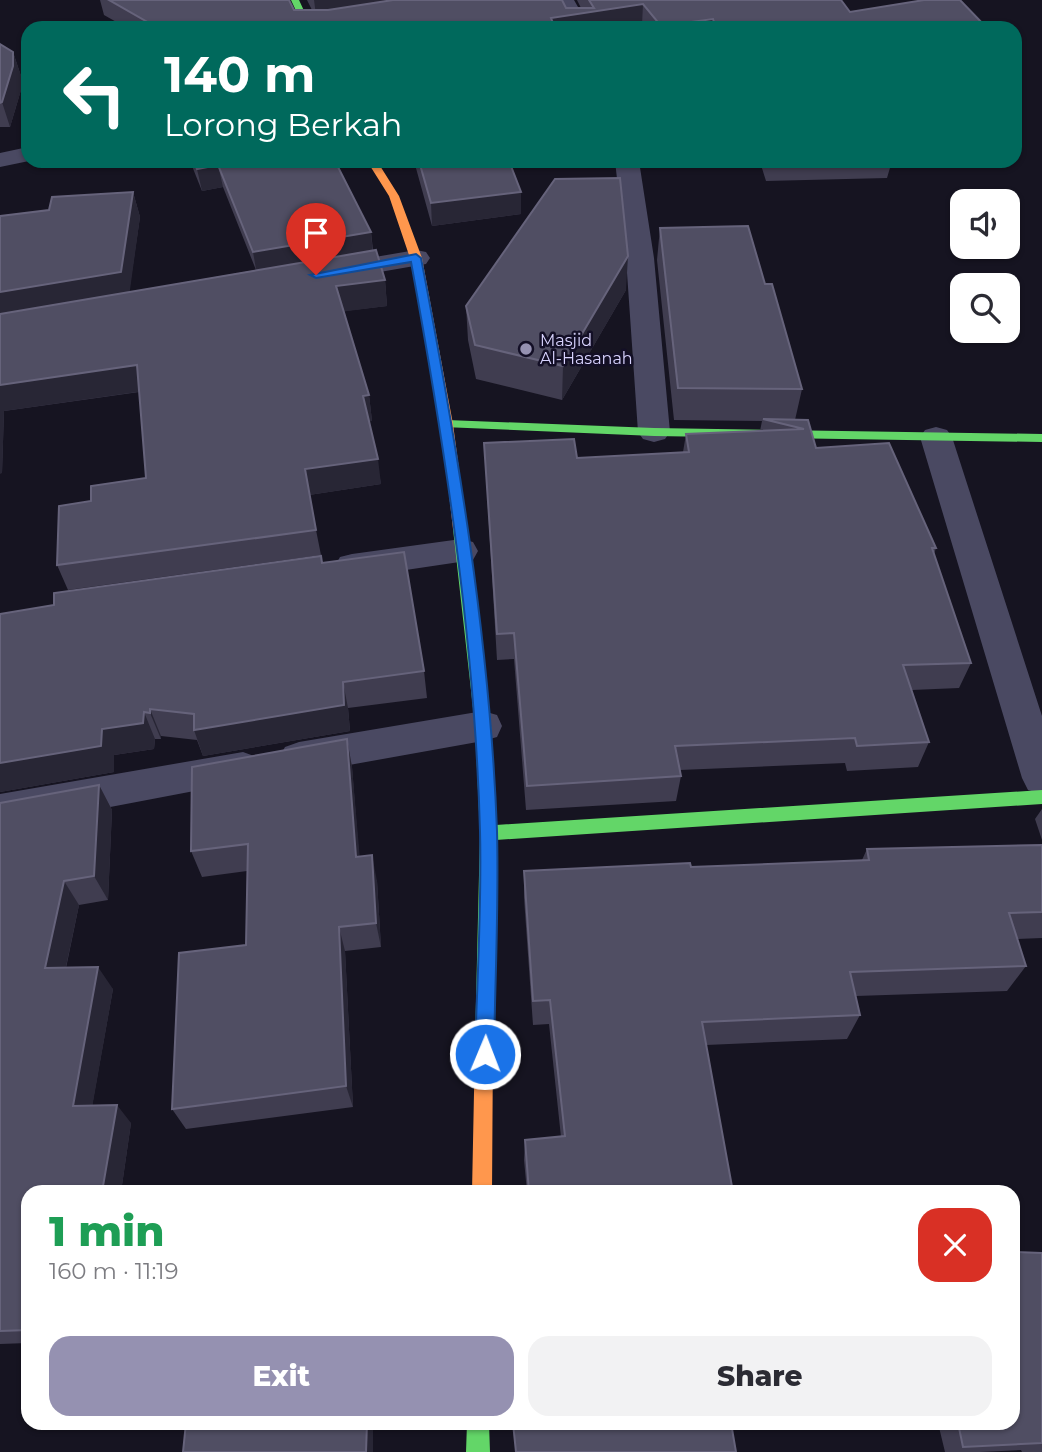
<!DOCTYPE html>
<meta charset="utf-8">
<style>
body{margin:0;font-family:Montserrat,sans-serif;background:#f2f2f3;color:#2b2b33;height:100vh;display:flex;flex-direction:column;font-size:26px;white-space:nowrap}
*{box-sizing:border-box;margin:0}
p{font-size:23px;color:#7c7c81}
.icon{flex:none;width:38px;height:38px;fill:none;stroke:currentColor;stroke-width:2;stroke-linecap:round;stroke-linejoin:round}
.map{position:relative;flex:1;overflow:hidden}
.drawer{position:absolute;left:21px;top:1185px;width:999px;height:245px;display:flex;flex-direction:column;background:#fff;border-radius:21px;box-shadow:0 2px 5px #0004}
.drawer>*{flex:none}
.top-card{position:absolute;left:21px;top:21px;width:1001px;height:147px;border-radius:21px;box-shadow:0 2px 5px #0004;background:#00695c;color:#fff;overflow:hidden}
.buttons{position:absolute;left:950px;top:189px;display:grid;gap:14px}
.buttons a{display:grid;place-items:center;width:70px;height:70px;border-radius:14px;background:#fff;box-shadow:0 2px 5px #0004;font-size:35px}
.pin{position:absolute;display:grid;place-items:center;width:60px;height:60px;color:#fff;margin:-72px -30px;border-radius:50% 50% 50% 0;rotate:-45deg;box-shadow:0 0 7px #0007}
.pin .icon{rotate:45deg}
.me{position:absolute;width:77px;margin:-38px;rotate:1deg;stroke-linejoin:round;filter:drop-shadow(0 0 5px #0008)}
.turn{display:flex;align-items:center;gap:24px;height:147px;padding:0 28px;font-size:32px}
.turn .icon{width:91px;height:91px;stroke-width:2.5}
.turn b{display:block;font-size:49px;line-height:60px}
.round{display:grid;place-items:center;flex:none;width:74px;height:74px;border-radius:21px;background:#f2f2f3}
.summary{display:flex;align-items:center;justify-content:space-between;height:119px;padding:0 28px}
h1{font-size:42px;font-weight:800;line-height:52px;color:#1e9e55}
.button{display:flex;gap:14px;margin-top:auto;padding:14px 28px}
.button a{flex:1;height:80px;border-radius:21px;background:#9591b1;color:#fff;font-size:28px;font-weight:800;line-height:80px;text-align:center}
.button a+a{background:#f2f2f3;color:#2b2b33}
.map>svg:first-child{display:block}
</style>
<div class="map">
<svg width="1042" height="1452" viewBox="0 0 1042 1452">
<rect width="100%" height="100%" fill="#161421"/>
<g fill="none" stroke-linecap="round" stroke-linejoin="round">
<!-- street -->
<path fill="#4a4962" fill-rule="evenodd" d="M 554,0 L 574,0 L 590,28 L 568,28 Z
M 28,147 L 29,161 L 0,167 L 0,153 Z
M 615,161 L 639,161 L 654,258 L 670,432 L 665,439 L 654,442 L 643,439 L 638,432 L 626,258 Z
M 416,250 L 426,252 L 430,258 L 426,264 L 328,281 L 318,279 L 314,273 L 318,267 L 328,265 Z
M 936,427 L 947,430 L 952,437 L 1042,716 L 1042,794 L 1028,790 L 1022,778 L 920,437 L 925,430 Z
M 461,539 L 473,542 L 478,551 L 473,560 L 352,578 L 340,575 L 335,566 L 340,557 L 352,554 Z
M 483,711 L 497,715 L 502,726 L 497,737 L 483,741 L 299,774 L 285,769 L 279,758 L 285,747 L 299,742 Z
M 243,752 L 257,757 L 263,768 L 257,779 L 0,828 L 0,794 Z"/>
<!-- fast -->
<path fill="#63d668" fill-rule="evenodd" d="M 291,0 L 299,0 L 312,28 L 304,28 Z
M 447,420 L 654,428 L 1042,434 L 1042,442 L 654,436 L 443,427 L 443,421 Z
M 460,524 L 467,529 L 491,726 L 496,825 L 1042,790 L 1042,804 L 496,840 L 493,1043 L 491,1049 L 484,1052 L 477,1049 L 475,1043 L 480,833 L 475,726 L 453,529 Z
M 467,1423 L 489,1423 L 490,1452 L 466,1452 Z"/>
<!-- slow -->
<path fill="#ff974d" fill-rule="evenodd" d="M 367,161 L 377,161 L 399,196 L 422,258 L 453,424 L 467,529 L 460,534 L 453,529 L 441,424 L 410,258 L 389,196 Z
M 484,1034 L 491,1037 L 493,1043 L 492,1192 L 472,1192 L 475,1043 L 477,1037 Z"/>
</g>
<!-- wall -->
<path fill="#403d50" d="M 100,0 L 289,0 L 294,10 L 312,10 L 307,0 L 562,0 L 566,8 L 581,8 L 577,0 L 841,0 L 850,12 L 987,28 L 645,28 L 642,25 L 621,28 L 127,28 L 104,15 Z
M 0,44 L 13,52 L 21,76 L 21,90 L 10,127 L 0,127 Z
M 190,161 L 335,161 L 371,232 L 373,250 L 385,280 L 387,306 L 344,311 L 369,395 L 372,421 L 369,421 L 381,484 L 309,495 L 321,555 L 68,590 L 57,565 L 91,501 L 146,478 L 139,392 L 4,411 L 2,473 L 0,216 L 49,210 L 133,192 L 140,217 L 129,292 L 256,270 L 223,187 L 202,191 Z
M 414,161 L 509,161 L 521,214 L 432,226 Z
M 747,161 L 892,161 L 887,178 L 766,181 L 761,165 L 748,165 Z
M 660,228 L 765,284 L 802,389 L 795,420 L 816,448 L 936,548 L 934,554 L 971,663 L 959,688 L 912,690 L 929,742 L 918,767 L 847,771 L 845,763 L 680,770 L 681,776 L 676,801 L 526,810 L 514,659 L 497,660 L 484,443 L 577,458 L 683,452 L 686,434 L 760,431 L 762,421 L 674,420 L 657,260 Z
M 626,290 L 562,400 L 476,379 L 468,340 L 466,306 Z
M 322,563 L 424,671 L 427,698 L 348,708 L 350,731 L 203,756 L 197,740 L 161,736 L 161,739 L 155,739 L 154,749 L 114,755 L 114,772 L 0,792 L 0,614 Z
M 347,739 L 352,767 L 359,856 L 377,881 L 381,947 L 345,951 L 353,1107 L 186,1129 L 172,1109 L 246,945 L 247,871 L 202,877 L 191,851 Z
M 99,785 L 112,810 L 108,900 L 79,905 L 66,968 L 113,989 L 92,1106 L 131,1123 L 121,1192 L 28,1192 L 28,1343 L 0,1344 L 0,803 Z
M 1042,809 L 1042,840 L 1035,819 Z
M 1042,845 L 1042,938 L 1017,939 L 1026,966 L 1007,991 L 856,996 L 860,1015 L 847,1039 L 706,1045 L 733,1192 L 527,1192 L 524,1160 L 525,1140 L 561,1137 L 549,1024 L 533,1025 L 524,898 L 524,871 L 691,867 L 862,860 L 867,849 Z
M 1042,1253 L 1042,1452 L 1022,1452 L 1021,1450 L 980,1452 L 945,1452 L 938,1423 L 1013,1423 Z"/>
<!-- shaded-wall -->
<path fill="#282635" d="M 314,0 L 415,0 L 316,15 Z
M 643,4 L 642,25 L 621,28 L 551,28 L 551,18 Z
M 713,19 L 712,28 L 661,28 L 661,26 Z
M 13,52 L 21,76 L 21,90 L 10,127 L 2,102 Z
M 218,165 L 223,187 L 202,191 L 197,169 Z
M 133,192 L 140,217 L 129,297 L 0,319 L 0,292 Z
M 521,192 L 521,214 L 432,226 L 431,203 Z
M 371,232 L 373,255 L 257,275 L 253,252 Z
M 628,256 L 626,290 L 562,400 L 563,366 Z
M 385,280 L 387,306 L 340,312 L 336,286 Z
M 137,365 L 144,391 L 4,411 L 2,473 L 0,474 L 0,385 Z
M 369,395 L 372,421 L 367,422 L 363,396 Z
M 378,459 L 381,484 L 309,495 L 305,469 Z
M 343,682 L 348,708 L 350,731 L 203,756 L 194,730 Z
M 150,709 L 161,736 L 161,739 L 150,713 Z
M 144,712 L 155,739 L 154,749 L 114,755 L 114,772 L 0,792 L 0,763 L 102,729 Z
M 347,739 L 352,767 L 362,883 L 356,857 Z
M 99,785 L 112,810 L 108,900 L 94,876 Z
M 372,855 L 377,881 L 381,947 L 376,923 Z
M 64,881 L 79,905 L 61,990 L 45,968 Z
M 339,927 L 345,951 L 353,1107 L 346,1086 Z
M 98,967 L 113,989 L 89,1125 L 73,1106 Z
M 117,1105 L 131,1123 L 121,1192 L 102,1192 Z
M 367,1423 L 373,1423 L 373,1452 L 366,1452 Z"/>
<!-- building -->
<path fill="#504e63" stroke="#66637b" stroke-width="2" d="M 109,0 L 289,0 L 294,10 L 328,10 L 393,0 L 562,0 L 566,8 L 594,8 L 589,0 L 841,0 L 850,12 L 924,0 L 960,0 L 987,28 L 716,28 L 713,19 L 661,26 L 643,4 L 551,18 L 555,28 L 158,28 Z
M 0,44 L 13,52 L 13,66 L 2,102 L 0,103 Z
M 194,161 L 335,161 L 371,232 L 253,252 L 218,165 L 197,169 Z
M 419,161 L 509,161 L 521,192 L 431,203 Z
M 620,178 L 628,256 L 563,366 L 475,345 L 466,306 L 555,179 Z
M 133,192 L 121,272 L 0,292 L 0,216 L 49,210 L 52,197 Z
M 748,226 L 765,284 L 772,284 L 802,389 L 678,388 L 660,228 Z
M 376,250 L 385,280 L 336,286 L 369,395 L 363,396 L 378,459 L 305,469 L 316,530 L 57,565 L 59,506 L 91,501 L 91,486 L 146,478 L 137,365 L 0,385 L 0,314 Z
M 763,419 L 808,420 L 816,448 L 889,443 L 936,548 L 932,548 L 971,663 L 903,665 L 929,742 L 857,746 L 855,738 L 675,746 L 681,776 L 527,786 L 514,633 L 497,634 L 484,443 L 574,439 L 577,458 L 689,452 L 686,434 L 804,429 Z
M 404,552 L 424,671 L 343,682 L 344,705 L 194,730 L 194,714 L 150,709 L 150,713 L 144,712 L 143,723 L 102,729 L 101,746 L 0,763 L 0,614 L 54,605 L 54,593 L 321,556 L 322,563 Z
M 347,739 L 356,857 L 372,855 L 376,923 L 339,927 L 346,1086 L 172,1109 L 179,953 L 246,945 L 248,844 L 191,851 L 192,767 Z
M 99,785 L 94,876 L 64,881 L 45,968 L 98,967 L 73,1106 L 117,1105 L 102,1192 L 28,1192 L 28,1330 L 0,1331 L 0,803 Z
M 1042,845 L 1042,912 L 1009,913 L 1026,966 L 850,972 L 860,1015 L 702,1022 L 733,1192 L 529,1192 L 525,1140 L 565,1136 L 550,1000 L 533,1001 L 524,871 L 690,863 L 691,867 L 869,860 L 867,849 Z
M 1013,1252 L 1042,1253 L 1042,1443 L 963,1447 L 958,1423 L 1013,1423 Z
M 186,1423 L 367,1423 L 366,1452 L 183,1452 Z
M 513,1423 L 731,1423 L 736,1452 L 516,1452 Z"/>
<!-- route -->
<path fill="#1a73e8" stroke="#114b97" stroke-width="2" d="M 416,254 L 421,258 C 457,444 490,641 497,831 C 499,905 495,980 494,1054 L 491,1060 L 485,1063 L 478,1060 L 475,1054 C 477,980 482,905 480,831 C 475,643 445,447 411,262 L 316,278 L 310,275 Z"/>
<!-- markers -->
<circle fill="#9591b1" stroke="#130f26" stroke-width="2.5" cx="526" cy="349" r="7"/>
<g text-anchor="middle" dominant-baseline="central" stroke-width="5" stroke-linejoin="round" paint-order="stroke">
<!-- far-poi labels -->
<g font-size="16" fill="#d9d4ff" stroke="#130f26" text-anchor="start">
<text x="540" y="340">Masjid<tspan x="540" dy="18">Al-Hasanah</tspan></text>
</g>
</g>
</svg>
<div class="buttons">
<a><svg class="icon" aria-label="sound" viewBox="0 0 24 24"><path d="M4 9h4l5-4v14l-5-4H4zM17 9q2 3 0 6"/></svg></a>
<a><svg class="icon" aria-label="search" viewBox="0 0 24 24"><circle cx="10" cy="10" r="6"/><path d="M15 15l6 6"/></svg></a>
</div>
<div class="pin" style="left:316px;top:275px;background:#d93025"><svg class="icon" aria-label="arrive" viewBox="0 0 24 24"><path d="M6 21V4h12l-3 4 3 4H6"/></svg></div>
<svg class="me" style="left:485px;top:1054px" viewBox="-20 -20 40 40"><circle r="17" fill="#1a73e8" stroke="#fff" stroke-width="3"/><path d="M0-11L8 9 0 5-8 9z" fill="#fff"/></svg>
<div class="top-card">
<div class="turn"><svg class="icon" aria-label="left" viewBox="0 0 24 24"><path d="M17 20v-9H6M10 6l-5 5 5 5"/></svg><div><b>140 m</b>Lorong Berkah</div></div>
</div>
<section class="drawer">
<div class="summary"><div><h1>1 min</h1><p>160 m · 11:19</p></div><a class="round" style="background:#d93025;color:#fff"><svg class="icon" aria-label="close" viewBox="0 0 24 24"><path d="M6 6l12 12M18 6L6 18"/></svg></a></div>
<div class="button"><a>Exit</a><a>Share</a></div>
</section>
</div>
